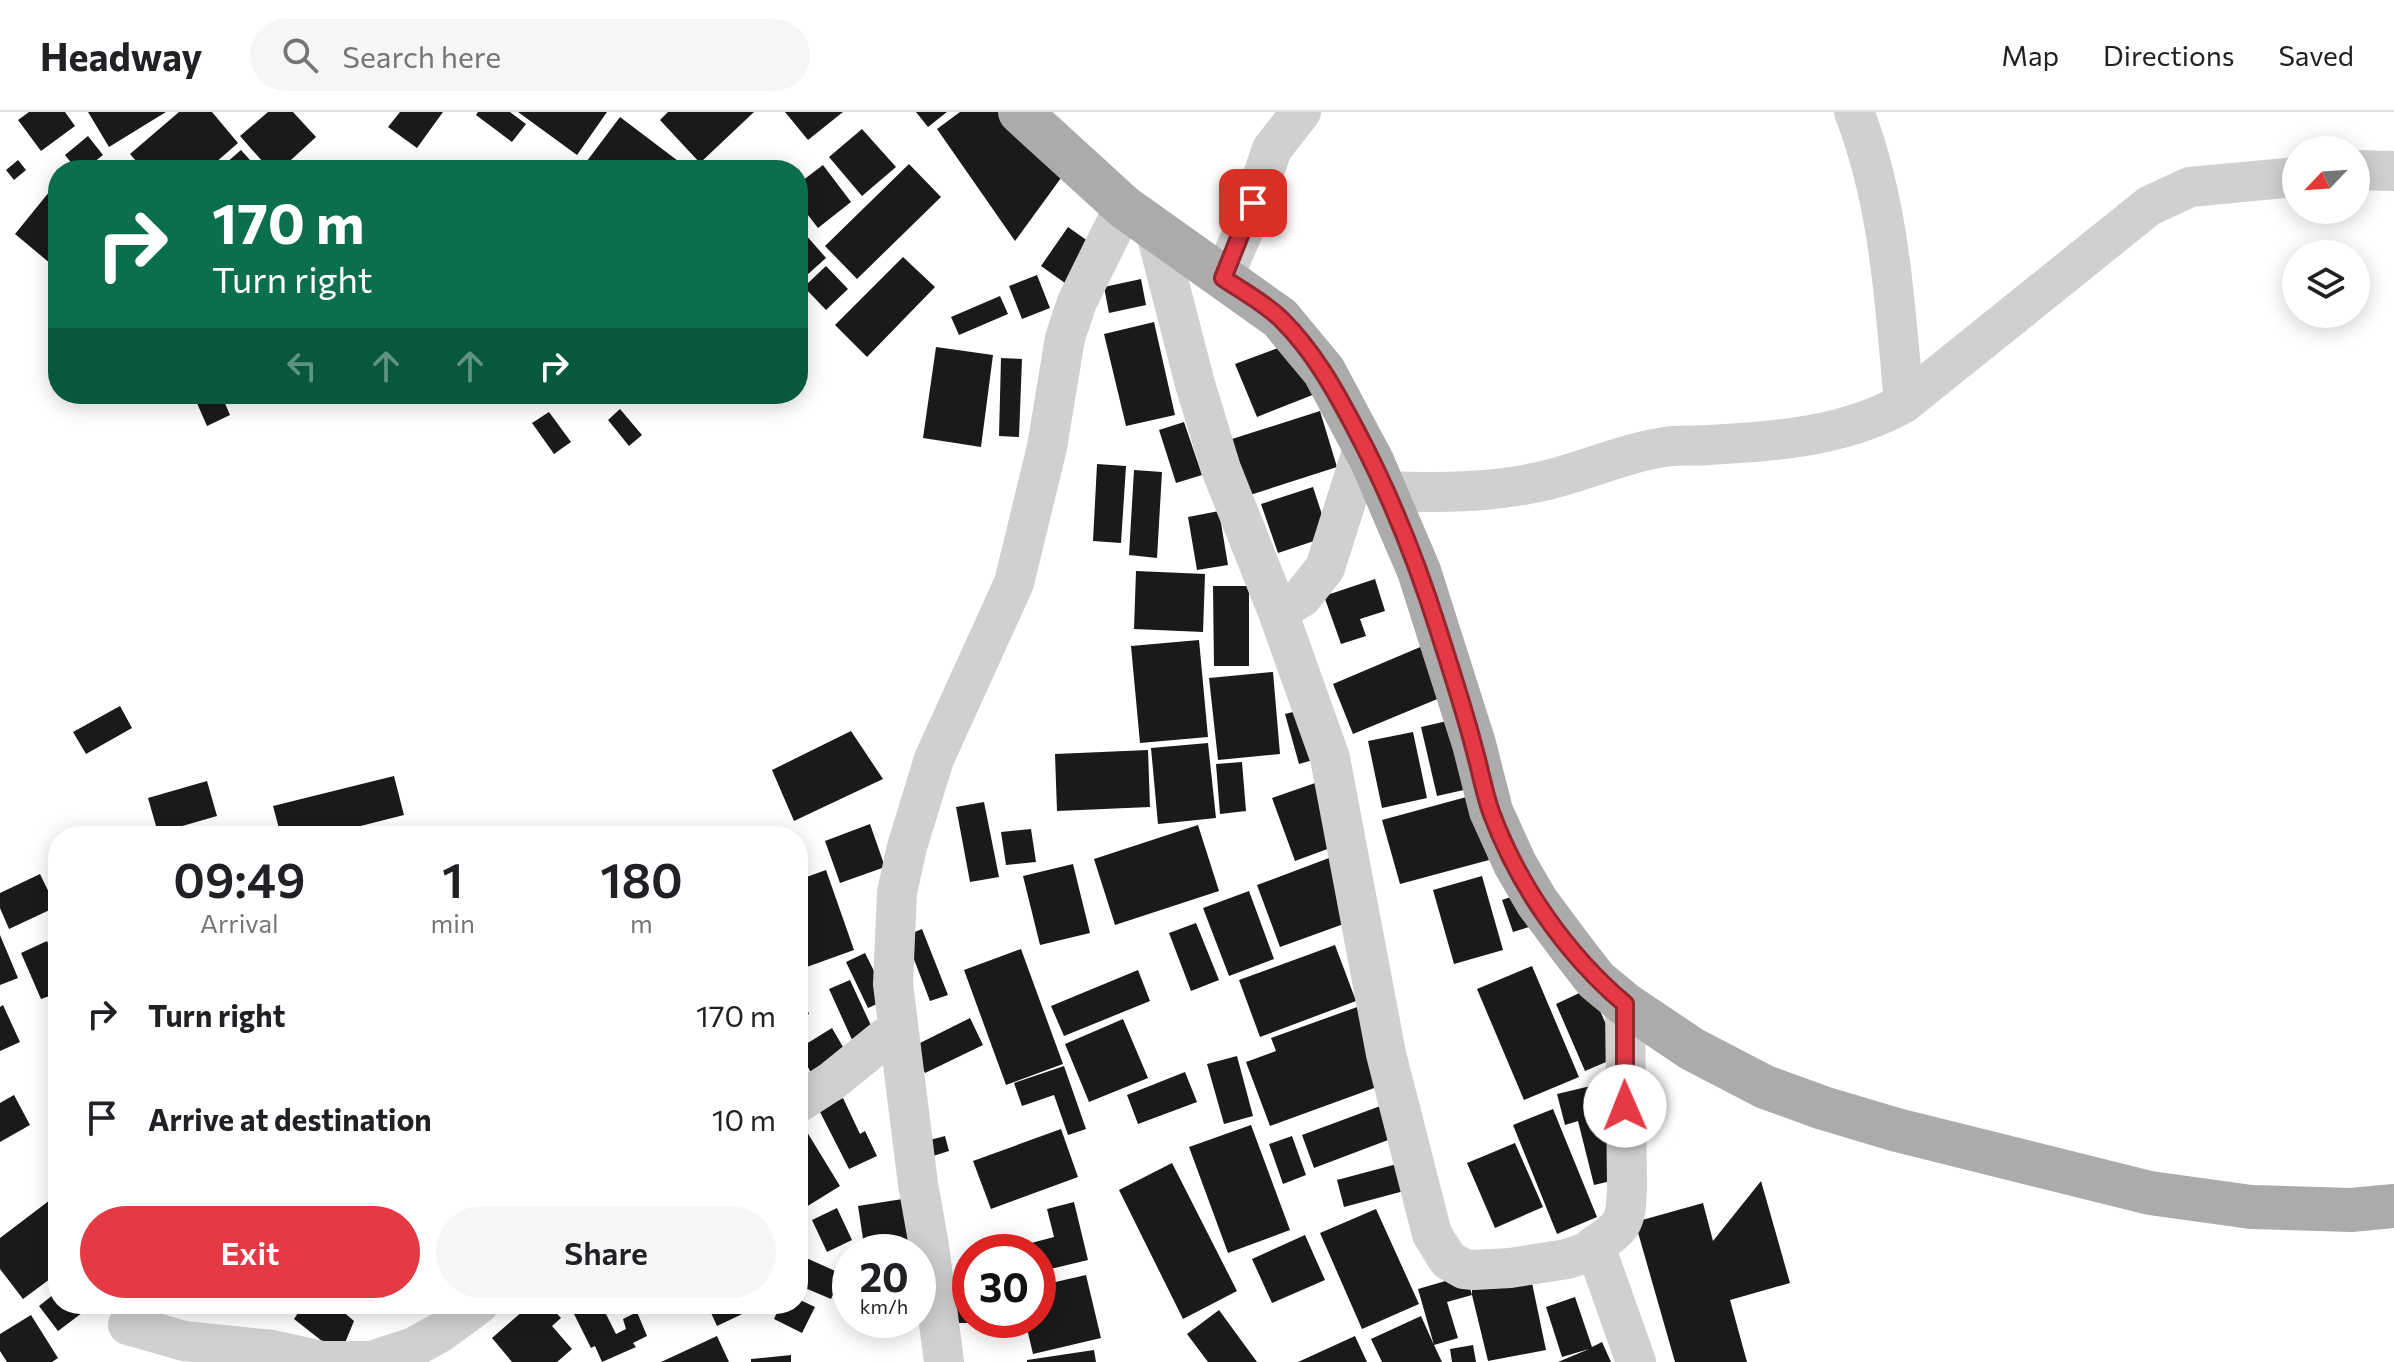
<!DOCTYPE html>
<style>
body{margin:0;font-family:Commissioner,sans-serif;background:#f6f6f6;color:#202124;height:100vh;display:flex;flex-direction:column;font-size:30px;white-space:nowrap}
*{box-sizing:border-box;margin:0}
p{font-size:26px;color:#757577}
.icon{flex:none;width:44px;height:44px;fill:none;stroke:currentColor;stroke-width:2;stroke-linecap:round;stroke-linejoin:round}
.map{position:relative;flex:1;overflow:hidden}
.drawer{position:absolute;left:48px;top:714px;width:760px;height:488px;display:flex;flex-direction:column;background:#fff;border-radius:32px;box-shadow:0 4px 20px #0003}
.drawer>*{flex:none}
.hud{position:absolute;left:48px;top:48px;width:760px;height:244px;border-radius:32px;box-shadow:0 4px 20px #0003;background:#0b6e4f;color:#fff;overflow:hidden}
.needle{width:52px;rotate:245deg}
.fabs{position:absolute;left:2282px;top:24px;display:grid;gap:16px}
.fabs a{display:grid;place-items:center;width:88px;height:88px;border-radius:50%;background:#fff;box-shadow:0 4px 20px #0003;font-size:40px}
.speed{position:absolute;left:832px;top:1122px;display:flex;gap:16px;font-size:40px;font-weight:700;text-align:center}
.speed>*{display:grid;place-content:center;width:104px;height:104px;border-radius:50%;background:#fff;box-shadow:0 4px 20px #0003;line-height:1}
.speed small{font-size:20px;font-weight:400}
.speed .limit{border:12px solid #d22;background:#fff;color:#111}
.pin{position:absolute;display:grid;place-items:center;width:68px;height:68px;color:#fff;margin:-34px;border-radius:16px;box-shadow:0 4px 12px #0006}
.me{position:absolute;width:88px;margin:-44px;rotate:359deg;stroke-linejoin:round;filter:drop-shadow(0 0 6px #0008)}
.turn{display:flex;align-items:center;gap:28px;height:168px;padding:0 32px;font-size:36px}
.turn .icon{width:104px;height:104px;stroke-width:2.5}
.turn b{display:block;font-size:56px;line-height:68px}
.lanes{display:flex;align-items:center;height:76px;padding:0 32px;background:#0003;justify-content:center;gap:40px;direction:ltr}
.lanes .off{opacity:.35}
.eta{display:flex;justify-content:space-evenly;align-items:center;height:136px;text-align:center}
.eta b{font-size:48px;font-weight:600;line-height:56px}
.action{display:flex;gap:16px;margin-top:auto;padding:16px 32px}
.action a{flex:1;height:92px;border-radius:48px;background:#e63946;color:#fff;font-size:32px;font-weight:600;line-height:92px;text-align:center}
.action a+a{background:#f6f6f6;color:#202124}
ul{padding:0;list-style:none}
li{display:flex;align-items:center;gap:24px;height:104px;padding:0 32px}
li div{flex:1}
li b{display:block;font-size:30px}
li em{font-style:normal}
header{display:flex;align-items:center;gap:48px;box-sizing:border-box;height:112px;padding:0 40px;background:#fff;border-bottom:2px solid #e0e0e0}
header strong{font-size:38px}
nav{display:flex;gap:44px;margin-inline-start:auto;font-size:28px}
.search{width:560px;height:72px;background:#f6f6f6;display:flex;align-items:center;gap:20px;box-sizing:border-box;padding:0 28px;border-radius:44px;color:#757577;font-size:30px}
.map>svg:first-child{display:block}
</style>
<header>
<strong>Headway</strong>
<div class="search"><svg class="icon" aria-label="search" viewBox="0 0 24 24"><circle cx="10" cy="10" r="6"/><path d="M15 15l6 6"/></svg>Search here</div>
<nav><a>Map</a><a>Directions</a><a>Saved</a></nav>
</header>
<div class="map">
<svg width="2394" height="1250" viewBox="0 0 2394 1250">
<rect width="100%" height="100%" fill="#fff"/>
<!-- building -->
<path fill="#1a1a1a" d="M 29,0 L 65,0 L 75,14 L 41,39 L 18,8 Z
M 88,0 L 166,0 L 109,35 Z
M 179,0 L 212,0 L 238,31 L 207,58 L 144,58 L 130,42 Z
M 268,0 L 293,0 L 316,25 L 280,58 L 270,58 L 240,24 Z
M 400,0 L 443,0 L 417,36 L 388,15 Z
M 478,0 L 510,0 L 526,12 L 512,30 L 476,3 Z
M 518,0 L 607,0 L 577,43 Z
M 668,0 L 754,0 L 700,51 L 660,8 Z
M 785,0 L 843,0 L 808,28 Z
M 916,0 L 947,0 L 928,15 Z
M 960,0 L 1006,0 L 1069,55 L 1015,129 L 937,17 Z
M 620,5 L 690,58 L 591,58 L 584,53 Z
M 862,17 L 896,55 L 862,84 L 829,45 Z
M 88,24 L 103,43 L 84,58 L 77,58 L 65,43 Z
M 241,38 L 259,58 L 218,58 Z
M 18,48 L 26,58 L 14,68 L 6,58 Z
M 909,52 L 941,85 L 857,167 L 825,134 Z
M 823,53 L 851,90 L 818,116 L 798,90 L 798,72 Z
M 54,74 L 58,78 L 58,143 L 51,152 L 15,122 Z
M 798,114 L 826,146 L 798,171 Z
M 1068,115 L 1092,132 L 1065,171 L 1041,154 Z
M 903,145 L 935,175 L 867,245 L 835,213 Z
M 826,154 L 848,177 L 826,198 L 804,175 Z
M 1037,163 L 1050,196 L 1022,207 L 1009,174 Z
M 1141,167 L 1146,193 L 1109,201 L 1104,175 Z
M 1000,184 L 1008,202 L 959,223 L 951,205 Z
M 1154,210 L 1175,303 L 1126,314 L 1104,222 Z
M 1291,231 L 1315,282 L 1257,305 L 1235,252 Z
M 936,235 L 993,243 L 981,335 L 923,326 Z
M 1001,246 L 1022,247 L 1019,325 L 999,324 Z
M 193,282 L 221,282 L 230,303 L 207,314 Z
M 620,297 L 642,323 L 629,334 L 608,308 Z
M 1320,299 L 1337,355 L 1250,383 L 1232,327 Z
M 549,300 L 571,330 L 554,342 L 532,311 Z
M 1184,310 L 1202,363 L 1176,371 L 1159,318 Z
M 1097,352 L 1126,354 L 1121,431 L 1093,429 Z
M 1134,358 L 1162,360 L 1157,446 L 1129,443 Z
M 1313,375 L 1329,424 L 1278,441 L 1261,392 Z
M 1219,399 L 1228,453 L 1197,458 L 1188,405 Z
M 1136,459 L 1205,462 L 1203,520 L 1134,517 Z
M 1375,467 L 1385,499 L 1360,507 L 1366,524 L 1341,532 L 1324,484 Z
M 1213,474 L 1249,474 L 1249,554 L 1214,554 Z
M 1199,528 L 1208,625 L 1140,631 L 1131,534 Z
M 1425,533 L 1447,583 L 1353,622 L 1333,572 Z
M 1273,560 L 1280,642 L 1218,648 L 1209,566 Z
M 120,594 L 132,616 L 86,642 L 73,620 Z
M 1305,597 L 1320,646 L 1299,652 L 1285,602 Z
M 1460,606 L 1477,675 L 1437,684 L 1421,615 Z
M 851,619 L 883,667 L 794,709 L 772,658 Z
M 1413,620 L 1427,686 L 1382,696 L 1368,629 Z
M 1208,631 L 1216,706 L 1158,712 L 1151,636 Z
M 1148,638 L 1150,695 L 1057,699 L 1055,642 Z
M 1242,650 L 1246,699 L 1220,702 L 1216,652 Z
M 394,664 L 404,703 L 321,724 L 281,724 L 273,694 Z
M 207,669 L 217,704 L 158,721 L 148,686 Z
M 1318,670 L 1341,732 L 1295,749 L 1272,686 Z
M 1470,684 L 1489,748 L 1400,772 L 1382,708 Z
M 984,690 L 999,765 L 970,770 L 956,695 Z
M 870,712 L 885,755 L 840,771 L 825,729 Z
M 1198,713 L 1219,779 L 1115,813 L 1094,747 Z
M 1031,717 L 1036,750 L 1006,753 L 1001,720 Z
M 1329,746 L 1352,809 L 1280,835 L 1257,773 Z
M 1073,752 L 1090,821 L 1040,833 L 1023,764 Z
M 826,758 L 854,838 L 804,856 L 798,837 L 798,768 Z
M 40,762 L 56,795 L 9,817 L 0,796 L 0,781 Z
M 1482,764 L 1503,838 L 1454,852 L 1433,778 Z
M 1249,779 L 1274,847 L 1229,864 L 1203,796 Z
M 1528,779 L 1539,812 L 1513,820 L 1502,788 Z
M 1196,811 L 1219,868 L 1191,879 L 1169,821 Z
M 922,817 L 948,883 L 930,889 L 905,824 Z
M 0,823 L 18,866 L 0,873 Z
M 47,829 L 58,854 L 58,881 L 41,887 L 21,841 Z
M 1335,833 L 1356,889 L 1260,925 L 1239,868 Z
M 1021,837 L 1063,952 L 1006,973 L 964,858 Z
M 865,841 L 888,887 L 868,896 L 846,850 Z
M 1532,854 L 1579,965 L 1524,988 L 1477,877 Z
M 1138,858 L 1150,889 L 1064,924 L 1051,894 Z
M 850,868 L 874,920 L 853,930 L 829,877 Z
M 798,875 L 809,902 L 798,907 Z
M 1590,876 L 1620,944 L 1585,959 L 1556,892 Z
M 3,893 L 20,930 L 0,939 L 0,895 Z
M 1360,894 L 1388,971 L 1270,1014 L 1246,950 L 1276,939 L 1271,926 Z
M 970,906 L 983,933 L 925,961 L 912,935 Z
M 1123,907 L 1148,966 L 1089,990 L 1065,932 Z
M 832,916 L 850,947 L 815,968 L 798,937 Z
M 1237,944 L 1253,1004 L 1224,1012 L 1207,952 Z
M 1064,954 L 1086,1017 L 1068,1023 L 1054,983 L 1022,994 L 1014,971 Z
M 1185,960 L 1197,990 L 1138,1012 L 1127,983 Z
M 1599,972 L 1624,1066 L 1594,1073 L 1578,1009 L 1565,1013 L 1557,982 Z
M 14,983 L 30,1013 L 0,1030 L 0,991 Z
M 843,986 L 860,1022 L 865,1019 L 877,1044 L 849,1057 L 819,998 Z
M 1383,993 L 1396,1025 L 1314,1056 L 1302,1023 Z
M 1553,997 L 1597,1105 L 1557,1122 L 1513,1013 Z
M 1251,1013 L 1290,1118 L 1228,1141 L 1189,1035 Z
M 1061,1017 L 1078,1065 L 991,1097 L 973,1049 Z
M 807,1020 L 840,1074 L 798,1100 L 798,1025 Z
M 945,1024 L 949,1039 L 930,1045 L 926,1029 Z
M 1292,1024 L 1306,1063 L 1283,1072 L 1269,1032 Z
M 1515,1031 L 1543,1095 L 1495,1116 L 1467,1051 Z
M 1172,1051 L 1237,1179 L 1183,1207 L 1119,1078 Z
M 1397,1052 L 1404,1079 L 1344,1095 L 1337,1068 Z
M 1761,1069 L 1790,1171 L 1730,1188 L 1747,1250 L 1675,1250 L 1635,1110 L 1703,1091 L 1713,1129 Z
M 58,1082 L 58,1161 L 23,1187 L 0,1157 L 0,1126 Z
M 909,1086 L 917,1140 L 865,1140 L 858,1094 Z
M 1074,1090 L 1088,1148 L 1038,1160 L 1038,1140 L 997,1140 L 1054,1125 L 1047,1097 Z
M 837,1096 L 852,1128 L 827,1140 L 812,1108 Z
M 1376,1097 L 1419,1192 L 1362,1217 L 1320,1121 Z
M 1305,1123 L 1325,1168 L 1272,1191 L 1252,1147 Z
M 804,1145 L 842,1162 L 831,1187 L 798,1173 L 798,1159 Z
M 1086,1163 L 1101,1226 L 1033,1242 L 1025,1208 L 1038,1208 L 1038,1174 Z
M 1466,1163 L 1472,1183 L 1447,1190 L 1458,1226 L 1434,1233 L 1442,1250 L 1382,1250 L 1371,1227 L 1421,1204 L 1434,1233 L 1418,1177 Z
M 1472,1170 L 1532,1171 L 1546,1238 L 1488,1249 L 1472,1183 Z
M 970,1178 L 970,1208 L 979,1208 L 979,1211 L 951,1211 L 950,1179 Z
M 58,1179 L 58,1192 L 94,1192 L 58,1219 L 39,1194 Z
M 1575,1185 L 1592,1235 L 1602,1230 L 1611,1250 L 1558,1250 L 1589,1237 L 1562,1245 L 1546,1195 Z
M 798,1187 L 815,1195 L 802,1221 L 774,1207 L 781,1192 L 798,1192 Z
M 304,1192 L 334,1192 L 354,1209 L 345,1231 L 336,1240 L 294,1207 Z
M 531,1192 L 548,1192 L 561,1206 L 552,1214 L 572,1237 L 557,1250 L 512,1250 L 492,1226 Z
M 569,1192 L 610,1192 L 603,1196 L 616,1222 L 626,1217 L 623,1207 L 637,1200 L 647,1224 L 633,1231 L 636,1235 L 602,1250 L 595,1234 L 591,1236 Z
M 707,1192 L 755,1192 L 757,1195 L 717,1214 Z
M 1219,1198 L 1257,1250 L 1208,1250 L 1187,1222 Z
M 31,1203 L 58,1246 L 52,1250 L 7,1250 L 0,1239 L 0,1222 Z
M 717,1224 L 729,1250 L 661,1250 Z
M 1355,1224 L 1367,1250 L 1298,1250 Z
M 1473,1233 L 1476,1250 L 1452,1250 L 1450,1237 Z
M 1094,1238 L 1096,1250 L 1027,1250 L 1027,1248 Z
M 791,1243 L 791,1250 L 751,1250 L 751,1247 Z"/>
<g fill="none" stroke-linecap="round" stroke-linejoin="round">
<!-- minor -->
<path stroke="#d0d0d0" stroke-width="40" d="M 1854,0 C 1890,92 1895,194 1904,291
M 2356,58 L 2394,59
M 1155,117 L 1195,272 L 1221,357 L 1278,500 L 1330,646 L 1386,942 L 1432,1122 L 1448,1148 L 1464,1157 L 1474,1158 L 1510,1156 L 1567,1147 L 1596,1137 L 1594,1134 C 1625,1114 1626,1110 1627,1073 L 1625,892
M 1223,166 L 1247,110 L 1272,37 L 1301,0
M 1385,379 C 1438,381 1491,381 1543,369 C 1586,359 1628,339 1672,334 C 1684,333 1697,334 1709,333 C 1773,330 1847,324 1904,291 L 2149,94 L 2190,75 L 2296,65
M 1278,500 L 1302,485 L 1325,456 L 1364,333
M 798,991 L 832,969 L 885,926 L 899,919
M 1596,1137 L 1636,1250
M 128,1213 L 184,1229 L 272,1238 L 322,1249 L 371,1249 L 414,1235 L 441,1220 L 479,1192
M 944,1250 L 929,1134 L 918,1072 L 893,872 L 897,780 L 907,735 L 934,647 L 1014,471 L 1047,335 L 1065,226 L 1077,190 L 1124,95"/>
<!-- major -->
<path stroke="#ababab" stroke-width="44" d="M 1020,0 L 1124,95 L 1280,206 L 1324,259 L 1372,349 L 1419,459 L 1474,632 L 1491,699 L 1515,752 L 1537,790 L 1572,837 L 1596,868 L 1625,892 L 1692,937 L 1765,975 L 1823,996 L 1897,1018 L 2150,1081 L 2251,1095 L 2351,1098 L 2394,1094"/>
</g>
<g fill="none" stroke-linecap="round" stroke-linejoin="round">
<defs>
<path id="route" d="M 1253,91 L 1223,166 C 1242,179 1265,191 1282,208 C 1314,240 1335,278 1356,318 C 1390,382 1417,450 1439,520 C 1451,558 1464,597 1474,636 C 1480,657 1484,680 1491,700 C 1518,773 1566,842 1625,892 L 1625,994"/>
</defs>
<!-- route casing -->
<use href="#route" stroke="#96252e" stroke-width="20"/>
<!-- route -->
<use href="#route" stroke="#e63946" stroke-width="14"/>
</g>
</svg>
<div class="fabs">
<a><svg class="needle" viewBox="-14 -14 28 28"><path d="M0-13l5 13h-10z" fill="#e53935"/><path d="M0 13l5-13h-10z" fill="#757577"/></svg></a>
<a><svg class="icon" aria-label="layers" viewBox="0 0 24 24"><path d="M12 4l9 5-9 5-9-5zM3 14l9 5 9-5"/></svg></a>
</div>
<div class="speed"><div>20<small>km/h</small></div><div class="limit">30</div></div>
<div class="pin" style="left:1253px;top:91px;background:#d93025"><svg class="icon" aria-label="arrive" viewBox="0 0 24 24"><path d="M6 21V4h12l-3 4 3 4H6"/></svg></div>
<svg class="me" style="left:1625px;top:994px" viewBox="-20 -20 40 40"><circle r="19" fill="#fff"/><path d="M0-13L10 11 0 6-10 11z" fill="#e63946"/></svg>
<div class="hud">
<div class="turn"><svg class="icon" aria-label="right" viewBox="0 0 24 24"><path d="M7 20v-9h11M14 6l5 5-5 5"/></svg><div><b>170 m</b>Turn right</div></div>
<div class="lanes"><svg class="icon off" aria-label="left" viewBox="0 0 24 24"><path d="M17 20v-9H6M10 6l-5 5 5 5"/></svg><svg class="icon off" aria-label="ahead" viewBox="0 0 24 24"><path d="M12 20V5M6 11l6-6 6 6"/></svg><svg class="icon off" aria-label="ahead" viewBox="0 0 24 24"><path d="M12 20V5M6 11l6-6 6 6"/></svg><svg class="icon" aria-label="right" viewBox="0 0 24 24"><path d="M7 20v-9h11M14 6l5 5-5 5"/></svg></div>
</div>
<section class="drawer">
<div class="eta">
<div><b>09:49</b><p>Arrival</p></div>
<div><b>1</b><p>min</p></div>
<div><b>180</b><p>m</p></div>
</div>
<ul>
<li><svg class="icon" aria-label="right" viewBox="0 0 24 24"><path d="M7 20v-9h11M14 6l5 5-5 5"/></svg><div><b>Turn right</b></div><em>170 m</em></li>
<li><svg class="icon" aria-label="arrive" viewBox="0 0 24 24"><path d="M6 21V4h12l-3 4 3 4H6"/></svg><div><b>Arrive at destination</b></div><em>10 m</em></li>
</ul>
<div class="action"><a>Exit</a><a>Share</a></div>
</section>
</div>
